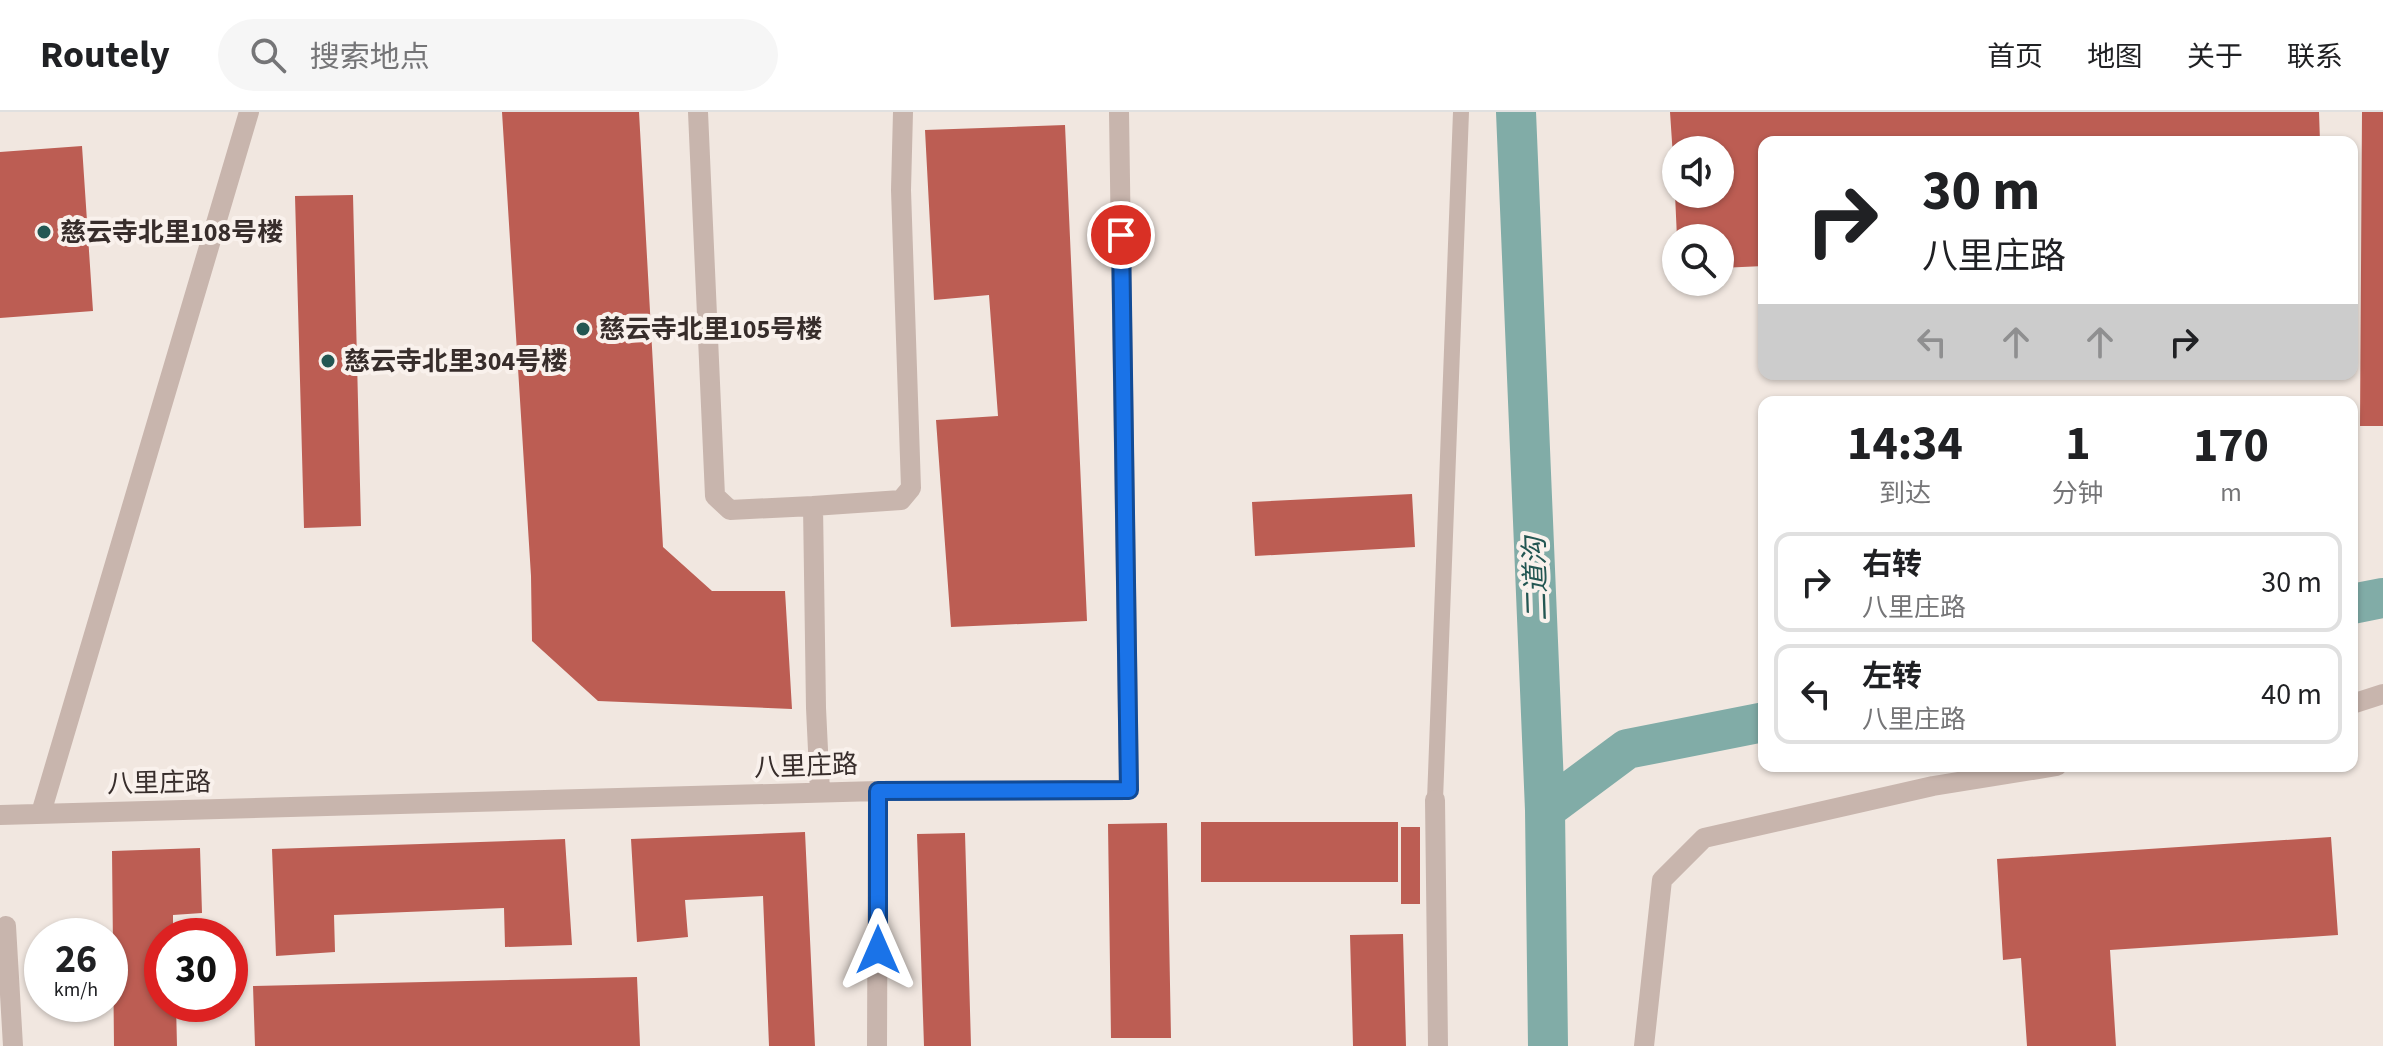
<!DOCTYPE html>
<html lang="zh">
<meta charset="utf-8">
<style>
body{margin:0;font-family:"Source Sans 3","Noto Sans SC",sans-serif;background:#f6f6f6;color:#202124;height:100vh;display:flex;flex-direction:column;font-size:30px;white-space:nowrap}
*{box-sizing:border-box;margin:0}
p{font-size:26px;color:#757577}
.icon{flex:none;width:44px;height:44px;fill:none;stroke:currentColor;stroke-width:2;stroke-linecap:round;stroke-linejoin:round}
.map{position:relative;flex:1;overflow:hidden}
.side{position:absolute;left:1758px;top:284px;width:600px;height:376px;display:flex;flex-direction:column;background:#fff;border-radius:16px;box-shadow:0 2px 6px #0004}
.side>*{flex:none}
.hud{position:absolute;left:1758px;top:24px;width:600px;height:244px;border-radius:16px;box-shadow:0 2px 6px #0004;background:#fff;color:#202124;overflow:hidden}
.controls{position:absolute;left:1662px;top:24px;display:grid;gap:16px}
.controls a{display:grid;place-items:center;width:72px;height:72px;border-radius:50%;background:#fff;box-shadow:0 2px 6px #0004;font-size:40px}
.speed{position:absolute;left:24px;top:806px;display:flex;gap:16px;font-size:40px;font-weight:700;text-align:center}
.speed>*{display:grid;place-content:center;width:104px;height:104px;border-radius:50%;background:#fff;box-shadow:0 2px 6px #0004;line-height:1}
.speed small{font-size:20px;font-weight:400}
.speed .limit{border:12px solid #d22;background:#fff;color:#111}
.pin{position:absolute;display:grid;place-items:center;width:68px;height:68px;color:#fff;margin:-34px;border:4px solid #fff;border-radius:50%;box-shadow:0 2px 8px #0007}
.me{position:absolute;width:88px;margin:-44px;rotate:0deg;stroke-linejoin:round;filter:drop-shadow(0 0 6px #0008)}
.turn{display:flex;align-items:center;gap:28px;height:168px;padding:0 32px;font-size:36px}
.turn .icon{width:104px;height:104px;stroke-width:2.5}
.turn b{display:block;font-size:56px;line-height:68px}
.lanes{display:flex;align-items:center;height:76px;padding:0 32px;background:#0003;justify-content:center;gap:40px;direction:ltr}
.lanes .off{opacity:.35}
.eta{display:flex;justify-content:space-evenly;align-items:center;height:136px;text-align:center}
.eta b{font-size:48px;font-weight:700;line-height:56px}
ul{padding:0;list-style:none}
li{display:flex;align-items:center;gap:24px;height:100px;margin:0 16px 12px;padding:0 16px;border:4px solid #e0e0e0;border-radius:16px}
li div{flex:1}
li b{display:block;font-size:30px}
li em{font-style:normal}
header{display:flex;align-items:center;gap:48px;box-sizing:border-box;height:112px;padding:0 40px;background:#fff;border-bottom:2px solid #e0e0e0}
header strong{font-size:38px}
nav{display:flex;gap:44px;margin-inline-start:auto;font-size:28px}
.search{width:560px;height:72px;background:#f6f6f6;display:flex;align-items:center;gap:20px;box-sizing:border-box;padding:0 28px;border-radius:44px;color:#757577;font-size:30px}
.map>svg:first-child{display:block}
</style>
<header>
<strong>Routely</strong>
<div class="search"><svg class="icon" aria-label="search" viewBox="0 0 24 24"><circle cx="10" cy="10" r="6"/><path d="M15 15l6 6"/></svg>搜索地点</div>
<nav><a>首页</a><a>地图</a><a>关于</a><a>联系</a></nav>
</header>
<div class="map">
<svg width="2383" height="934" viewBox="0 0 2383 934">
<rect width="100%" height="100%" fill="#f1e7e0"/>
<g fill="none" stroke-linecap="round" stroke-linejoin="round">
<!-- canal -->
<path stroke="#81aca7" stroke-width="40" d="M 1516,0 L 1545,698 L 1548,934
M 2352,492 L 2383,486
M 1545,698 L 1627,637 L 1764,610"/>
</g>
<!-- building -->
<path fill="#bc5d53" d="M 502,0 L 639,0 L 663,435 L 712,479 L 785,479 L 792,597 L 598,589 L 532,529 L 531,464 Z
M 1670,0 L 2319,0 L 2320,30 L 1764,30 L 1764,154 L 1720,156 L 1720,126 L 1677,126 L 1675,82 L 1720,82 L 1720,38 L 1676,38 L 1676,60 L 1674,60 Z
M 2362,0 L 2383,0 L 2383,314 L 2360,314 Z
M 1065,13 L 1087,509 L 951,515 L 936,308 L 998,304 L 989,183 L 934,188 L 925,18 Z
M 82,34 L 93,199 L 0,206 L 0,40 Z
M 353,83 L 361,414 L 304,416 L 295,84 Z
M 1412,382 L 1415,435 L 1255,444 L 1252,390 Z
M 1201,710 L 1398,710 L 1398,770 L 1201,770 Z
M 1167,711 L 1171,926 L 1111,926 L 1108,712 Z
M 1401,715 L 1420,715 L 1420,792 L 1401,792 Z
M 805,720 L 815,934 L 769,934 L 763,784 L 685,788 L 688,825 L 637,830 L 631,727 Z
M 965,721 L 971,934 L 924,934 L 917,722 Z
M 2331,725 L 2338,823 L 2110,838 L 2116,934 L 2027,934 L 2021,846 L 2003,848 L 1997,747 Z
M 565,727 L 572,833 L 505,835 L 504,796 L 334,803 L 335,840 L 276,844 L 272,737 Z
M 200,736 L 202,801 L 173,803 L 173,824 L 162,824 L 162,892 L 176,892 L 177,934 L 114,934 L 112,739 Z
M 1403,822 L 1406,934 L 1353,934 L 1350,823 Z
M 637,865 L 640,934 L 255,934 L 253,874 Z"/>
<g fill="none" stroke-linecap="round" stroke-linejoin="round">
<!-- lane -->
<path stroke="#c8b5ad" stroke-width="16" d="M 1435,688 L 1461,0"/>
<!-- street -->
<path stroke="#c8b5ad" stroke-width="20" d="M 698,0 L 715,384 L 730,398 L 813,394
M 2352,592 L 2383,582
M 820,680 L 816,596 L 813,394 L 901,388 L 911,376 L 901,78 L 903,0
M 1435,688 L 1438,934
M 41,701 L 249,0
M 0,703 L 878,679 L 1129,678 L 1119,0
M 6,814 L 13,934
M 877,934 L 878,679
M 1644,934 L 1662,768 L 1704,726 L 1933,674 L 2057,654"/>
</g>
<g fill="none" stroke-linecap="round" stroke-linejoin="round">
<defs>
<path id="route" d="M 878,838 L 878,679 L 1129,678 L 1121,123"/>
</defs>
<!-- route casing -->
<use href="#route" stroke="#114b97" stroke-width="20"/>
<!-- route -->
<use href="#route" stroke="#1a73e8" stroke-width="14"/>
</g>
<!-- markers -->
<g fill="#235652" stroke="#f9f1ec" stroke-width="3">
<circle cx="44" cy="120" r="8"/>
<circle cx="583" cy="217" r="8"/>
<circle cx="328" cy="249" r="8"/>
</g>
<g text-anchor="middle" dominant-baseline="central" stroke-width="8" stroke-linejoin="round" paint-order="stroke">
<!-- poi labels -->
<g font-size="26" font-weight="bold" fill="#372d2b" stroke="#f9f1ec" text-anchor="start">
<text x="60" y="120">慈云寺北里108号楼</text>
<text x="599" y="217">慈云寺北里105号楼</text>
<text x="344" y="249">慈云寺北里304号楼</text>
</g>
<!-- street labels -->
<g font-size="26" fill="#372d2b" stroke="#f9f1ec">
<text transform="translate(806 654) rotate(-2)">八里庄路</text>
<text transform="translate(159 671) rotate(-1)">八里庄路</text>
</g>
<!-- water labels -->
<g font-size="28" font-style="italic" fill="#235652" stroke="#f9f1ec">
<text transform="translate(1536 467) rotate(-92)">二道沟</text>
</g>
</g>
</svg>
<div class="controls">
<a><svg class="icon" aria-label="sound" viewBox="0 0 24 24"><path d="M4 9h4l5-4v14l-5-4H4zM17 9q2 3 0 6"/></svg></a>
<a><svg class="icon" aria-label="search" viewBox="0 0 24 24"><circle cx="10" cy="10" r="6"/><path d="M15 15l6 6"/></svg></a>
</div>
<div class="speed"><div>26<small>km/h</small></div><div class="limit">30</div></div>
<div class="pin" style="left:1121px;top:123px;background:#d93025"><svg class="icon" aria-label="arrive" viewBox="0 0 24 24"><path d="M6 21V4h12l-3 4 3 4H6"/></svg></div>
<svg class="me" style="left:878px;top:838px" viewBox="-20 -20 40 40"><path d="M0-17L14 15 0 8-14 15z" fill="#1a73e8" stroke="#fff" stroke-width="4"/></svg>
<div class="hud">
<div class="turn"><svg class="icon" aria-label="right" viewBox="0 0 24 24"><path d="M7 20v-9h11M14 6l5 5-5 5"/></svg><div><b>30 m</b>八里庄路</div></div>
<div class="lanes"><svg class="icon off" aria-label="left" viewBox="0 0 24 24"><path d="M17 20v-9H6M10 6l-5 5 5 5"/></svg><svg class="icon off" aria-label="ahead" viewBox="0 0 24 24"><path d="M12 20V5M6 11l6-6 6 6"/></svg><svg class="icon off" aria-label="ahead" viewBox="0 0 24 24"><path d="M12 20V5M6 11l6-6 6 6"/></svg><svg class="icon" aria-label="right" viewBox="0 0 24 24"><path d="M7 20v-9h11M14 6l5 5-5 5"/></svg></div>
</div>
<section class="side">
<div class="eta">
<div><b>14:34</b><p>到达</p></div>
<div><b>1</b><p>分钟</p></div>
<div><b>170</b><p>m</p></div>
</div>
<ul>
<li><svg class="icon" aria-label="right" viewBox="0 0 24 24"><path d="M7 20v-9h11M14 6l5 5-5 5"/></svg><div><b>右转</b><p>八里庄路</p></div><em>30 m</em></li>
<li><svg class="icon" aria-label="left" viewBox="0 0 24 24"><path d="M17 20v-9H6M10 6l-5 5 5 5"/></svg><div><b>左转</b><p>八里庄路</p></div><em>40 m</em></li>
</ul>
</section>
</div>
